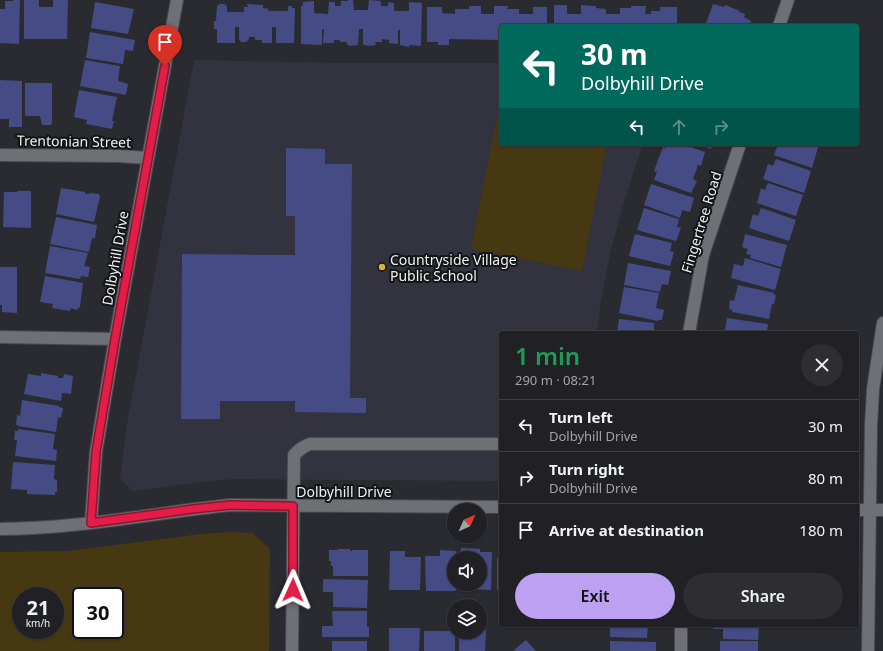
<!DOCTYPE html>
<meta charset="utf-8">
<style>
body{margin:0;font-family:"Noto Sans",sans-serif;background:#2d2d32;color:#f1f3f6;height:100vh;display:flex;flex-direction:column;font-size:15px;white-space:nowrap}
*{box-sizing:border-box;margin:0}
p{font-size:13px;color:#a2a3a7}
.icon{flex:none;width:22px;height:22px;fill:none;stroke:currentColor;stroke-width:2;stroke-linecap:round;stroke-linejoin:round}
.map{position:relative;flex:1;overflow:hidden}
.drawer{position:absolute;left:499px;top:331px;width:360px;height:296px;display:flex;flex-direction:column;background:#202025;border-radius:4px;box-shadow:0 1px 3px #0004,0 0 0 1px #3d3e42}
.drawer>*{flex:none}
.banner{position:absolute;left:499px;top:24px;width:360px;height:122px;border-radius:4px;box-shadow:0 1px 3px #0004,0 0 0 1px #3d3e42;background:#00695c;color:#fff;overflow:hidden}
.needle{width:26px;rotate:45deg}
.buttons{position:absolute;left:447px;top:503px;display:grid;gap:8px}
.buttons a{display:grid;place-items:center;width:40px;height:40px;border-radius:50%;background:#202025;box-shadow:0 1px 3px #0004,0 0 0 1px #3d3e42;font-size:20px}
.speed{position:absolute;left:12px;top:587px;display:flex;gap:8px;font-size:20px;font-weight:700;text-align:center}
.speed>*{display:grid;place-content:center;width:52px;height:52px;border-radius:50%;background:#202025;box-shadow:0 1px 3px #0004,0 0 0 1px #3d3e42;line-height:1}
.speed small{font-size:10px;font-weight:400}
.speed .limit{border:2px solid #111;border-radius:6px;background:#fff;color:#111}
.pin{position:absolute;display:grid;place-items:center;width:34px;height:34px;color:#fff;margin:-41px -17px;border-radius:50% 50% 50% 0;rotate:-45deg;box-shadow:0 0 4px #0007}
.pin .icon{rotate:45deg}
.me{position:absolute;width:44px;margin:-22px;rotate:1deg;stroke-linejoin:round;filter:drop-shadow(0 0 3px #0008)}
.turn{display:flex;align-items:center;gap:14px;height:84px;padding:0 16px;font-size:18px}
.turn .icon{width:52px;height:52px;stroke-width:2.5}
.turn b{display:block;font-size:28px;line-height:34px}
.lanes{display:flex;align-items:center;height:38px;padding:0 16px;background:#0003;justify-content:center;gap:20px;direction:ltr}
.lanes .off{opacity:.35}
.round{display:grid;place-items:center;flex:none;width:42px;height:42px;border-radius:21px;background:#2d2d32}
.head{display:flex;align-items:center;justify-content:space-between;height:68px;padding:0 16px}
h1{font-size:24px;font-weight:600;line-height:30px;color:#1e9e55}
.primary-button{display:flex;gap:8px;margin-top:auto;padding:8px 16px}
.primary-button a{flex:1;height:46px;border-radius:24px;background:#bca0f2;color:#111;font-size:16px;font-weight:600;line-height:46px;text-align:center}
.primary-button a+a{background:#2d2d32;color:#f1f3f6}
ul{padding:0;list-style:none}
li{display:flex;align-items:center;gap:12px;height:52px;padding:0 16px;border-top:1px solid #3d3e42}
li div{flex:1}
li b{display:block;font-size:15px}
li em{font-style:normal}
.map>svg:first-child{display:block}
</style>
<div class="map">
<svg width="883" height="651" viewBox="0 0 883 651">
<rect width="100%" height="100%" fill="#2a2b31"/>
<!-- built -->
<path fill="#32333f" d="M 194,60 L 340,63 L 501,63 L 501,144 L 643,144 L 625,199 L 610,253 L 599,313 L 597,333 L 501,333 L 501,481 L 235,479 L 208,481 L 133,491 L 120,479 L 127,424 Z"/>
<!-- green -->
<path fill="#463811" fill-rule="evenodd" d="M 501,96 L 501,144 L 607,144 L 582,271 L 471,249 Z
M 232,532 L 253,533 L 270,549 L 269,651 L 0,651 L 0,552 L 68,551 L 201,534 ZM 21,596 L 55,596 L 55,630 L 21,630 ZM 81,596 L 115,596 L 115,630 L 81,630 Z"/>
<!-- building -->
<path fill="#454b85" d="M 13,0 L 20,0 L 19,44 L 0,43 L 0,9 L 5,9 L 5,1 L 13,1 Z
M 24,0 L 39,0 L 39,7 L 53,7 L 53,0 L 68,0 L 67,39 L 24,39 Z
M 348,0 L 353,0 L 354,10 L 368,10 L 369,0 L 381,1 L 381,6 L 388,6 L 388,2 L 394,3 L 394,11 L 409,11 L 409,2 L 422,3 L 421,46 L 409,45 L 409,47 L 400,45 L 400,30 L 398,30 L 398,44 L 389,43 L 389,40 L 382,39 L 382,42 L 375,42 L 376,45 L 367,46 L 367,45 L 363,45 L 363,29 L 359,29 L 358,45 L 349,46 L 349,45 L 347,45 L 347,42 L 340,42 L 339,39 L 339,40 L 334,40 L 334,43 L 323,43 L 324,29 L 322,29 L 322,45 L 301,44 L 301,6 L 303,6 L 303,2 L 314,1 L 314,13 L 328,14 L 329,2 L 335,2 L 335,6 L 341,6 L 341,1 L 348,1 Z
M 95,2 L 134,9 L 128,34 L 91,28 Z
M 220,4 L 224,4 L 227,6 L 227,12 L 244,12 L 244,7 L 248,7 L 247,4 L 263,5 L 263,8 L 269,9 L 268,11 L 288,11 L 288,6 L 292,6 L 292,8 L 295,8 L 294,43 L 276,43 L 276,27 L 272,27 L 272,43 L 262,43 L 262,40 L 255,40 L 255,37 L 249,37 L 249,39 L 246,42 L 241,42 L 239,39 L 239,27 L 235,27 L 235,43 L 217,43 L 217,29 L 214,29 L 214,21 L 216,21 L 217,6 Z
M 713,4 L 724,7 L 725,5 L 740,11 L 739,12 L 745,14 L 744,17 L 751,21 L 749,26 L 705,26 Z
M 554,5 L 567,5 L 567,14 L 581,14 L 581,5 L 596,6 L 596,8 L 606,9 L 606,14 L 620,14 L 620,8 L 631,8 L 631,6 L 646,6 L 645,14 L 651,14 L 651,11 L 660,11 L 660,7 L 677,7 L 677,26 L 554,26 Z
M 469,6 L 481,6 L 481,14 L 494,14 L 494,6 L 508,6 L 507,9 L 519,9 L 519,14 L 533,14 L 533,7 L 547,7 L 547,26 L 501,26 L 501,40 L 449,39 L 449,45 L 438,45 L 438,42 L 427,42 L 427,7 L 442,7 L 442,13 L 455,14 L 455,9 L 469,9 Z
M 90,32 L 135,40 L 133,51 L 125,50 L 123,64 L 86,58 Z
M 85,60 L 120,66 L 118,81 L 128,84 L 126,95 L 80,86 Z
M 0,80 L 22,81 L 22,127 L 9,127 L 9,119 L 0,119 Z
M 25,83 L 52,83 L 52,124 L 50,125 L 42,125 L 40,116 L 25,116 Z
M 79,90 L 117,97 L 112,121 L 114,121 L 112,129 L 86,124 L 87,120 L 74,117 Z
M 667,144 L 682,144 L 705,152 L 701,166 L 698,165 L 693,179 L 697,181 L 691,193 L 654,180 L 657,172 L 654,171 L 663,147 L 665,148 Z
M 697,144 L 713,144 L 711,149 Z
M 778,144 L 819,144 L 812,168 L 774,155 Z
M 286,148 L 325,149 L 325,164 L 352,164 L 350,398 L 366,398 L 366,413 L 295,412 L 295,401 L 220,401 L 220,419 L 181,419 L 182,254 L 295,255 L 295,216 L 286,216 Z
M 776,159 L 811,171 L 804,193 L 763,179 L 768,164 L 773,166 Z
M 768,183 L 803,195 L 796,216 L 757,203 L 761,188 L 765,190 Z
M 651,184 L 694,198 L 690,212 L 682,210 L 680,218 L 644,205 Z
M 61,188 L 85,192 L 85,194 L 88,194 L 91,193 L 99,194 L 100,197 L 94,222 L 56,214 Z
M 17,191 L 31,191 L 31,228 L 3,227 L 4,192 L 17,192 Z
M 644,208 L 679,219 L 677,227 L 681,228 L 676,241 L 637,230 Z
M 761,208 L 796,220 L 789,241 L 749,228 L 753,214 L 758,216 Z
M 56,217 L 97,225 L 95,238 L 92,238 L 89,252 L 50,244 Z
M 635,234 L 672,243 L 670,251 L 674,252 L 670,266 L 629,256 Z
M 745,234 L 787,245 L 781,267 L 750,258 L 751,255 L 746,254 L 748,249 L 742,247 Z
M 50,246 L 88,253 L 84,266 L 90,267 L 88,277 L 81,276 L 80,279 L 45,273 Z
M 745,258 L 781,269 L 775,290 L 731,278 L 734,264 L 743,266 Z
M 628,263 L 671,271 L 668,285 L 662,284 L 660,292 L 624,285 Z
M 0,267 L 17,267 L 17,313 L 2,312 L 2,305 L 0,305 Z
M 45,276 L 83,283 L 80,307 L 76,310 L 71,308 L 70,311 L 52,308 L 53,304 L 40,302 Z
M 738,285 L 774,293 L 774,295 L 776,295 L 774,304 L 772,304 L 769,319 L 732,312 L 732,310 L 729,309 L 730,300 L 734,301 Z
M 624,287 L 659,293 L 656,308 L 664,310 L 662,320 L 658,320 L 658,321 L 619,313 Z
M 727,318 L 768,324 L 767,333 L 728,333 L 728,331 L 725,330 Z
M 619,319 L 654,323 L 654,333 L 617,333 Z
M 41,373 L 58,376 L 58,378 L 63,378 L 64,374 L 73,376 L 71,394 L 62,393 L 61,401 L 24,394 L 28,374 L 41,376 Z
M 22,400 L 59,406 L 59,407 L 63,408 L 61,418 L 58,417 L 56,432 L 18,426 L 18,425 L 16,425 L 17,415 L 20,416 Z
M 18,429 L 55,434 L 53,449 L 57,450 L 56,461 L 15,456 L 17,440 L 14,440 L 15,431 L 18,431 Z
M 13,462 L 55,465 L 54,479 L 57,480 L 57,492 L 55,492 L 55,495 L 27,494 L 27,490 L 11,489 Z
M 461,548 L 480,549 L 480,552 L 492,552 L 491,590 L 460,589 L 460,584 L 480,584 L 480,558 L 461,558 Z
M 337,549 L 350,549 L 350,551 L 352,551 L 352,550 L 368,550 L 368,576 L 333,576 L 333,566 L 331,566 L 331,561 L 329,561 L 329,550 L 338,550 Z
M 440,550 L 456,551 L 456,558 L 454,558 L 454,584 L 456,584 L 456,591 L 426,591 L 425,556 L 440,556 Z
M 390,551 L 405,551 L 405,557 L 421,557 L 420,590 L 389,590 Z
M 497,558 L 501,558 L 501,590 L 497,590 Z
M 323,579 L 368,580 L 367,608 L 333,607 L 333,592 L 323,592 Z
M 332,611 L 367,611 L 367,627 L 369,627 L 369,637 L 322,637 L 322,626 L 333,626 Z
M 610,625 L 648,625 L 647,638 L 610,637 Z
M 713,625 L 759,625 L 758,640 L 723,639 L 723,629 L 713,629 Z
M 389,628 L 420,628 L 419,651 L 389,651 Z
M 480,630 L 486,630 L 485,651 L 459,651 L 459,632 L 480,632 Z
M 424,631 L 454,631 L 455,632 L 455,651 L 424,651 Z
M 526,640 L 536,651 L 513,651 Z
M 332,641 L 367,641 L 367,651 L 332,651 Z
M 610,641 L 656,642 L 656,651 L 610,651 Z
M 720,641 L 758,641 L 758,651 L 720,651 Z"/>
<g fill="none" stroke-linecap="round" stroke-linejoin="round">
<defs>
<path id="minor" d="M 779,26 L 788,0
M 0,155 L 118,156 L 148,158
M 689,333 L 703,255 L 740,144
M 0,337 L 115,339
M 857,510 L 883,510
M 91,523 L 96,452 L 115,339 L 177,0
M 0,529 C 77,529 153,513 230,505 L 501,507
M 292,651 L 294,455 C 299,450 303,446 310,444 L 501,444
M 681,651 L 681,625
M 868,651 L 871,426 L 873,389 L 883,323"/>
</defs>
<!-- minor casing -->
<use href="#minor" stroke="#48494d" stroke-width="14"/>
<!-- minor -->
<use href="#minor" stroke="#6e7076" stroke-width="12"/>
</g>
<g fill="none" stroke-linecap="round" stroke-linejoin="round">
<defs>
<path id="route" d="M 165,66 L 115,339 L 96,452 L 91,523 L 193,509 L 230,505 L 293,506 L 293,590"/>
</defs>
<!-- route casing -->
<use href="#route" stroke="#92132f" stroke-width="10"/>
<!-- route -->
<use href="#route" stroke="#e11d48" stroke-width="7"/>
</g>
<!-- markers -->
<circle fill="#dcb233" stroke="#131416" stroke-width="1.5" cx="382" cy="267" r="4"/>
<g text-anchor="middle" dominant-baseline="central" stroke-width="4" stroke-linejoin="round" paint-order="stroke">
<!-- street labels -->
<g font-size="14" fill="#eff0f3" stroke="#131416">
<text transform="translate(74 141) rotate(1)">Trentonian Street</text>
<text transform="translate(701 222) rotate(-73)">Fingertree Road</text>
<text transform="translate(115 258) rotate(-80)">Dolbyhill Drive</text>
<text x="344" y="491">Dolbyhill Drive</text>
</g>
<!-- poi labels -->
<g font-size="14" fill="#eff0f3" stroke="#131416" text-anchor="start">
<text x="390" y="259">Countryside Village<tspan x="390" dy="16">Public School</tspan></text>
</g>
</g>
</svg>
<div class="buttons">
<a><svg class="needle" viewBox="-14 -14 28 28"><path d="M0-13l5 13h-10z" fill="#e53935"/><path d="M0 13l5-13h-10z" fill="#a2a3a7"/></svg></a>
<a><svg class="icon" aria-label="sound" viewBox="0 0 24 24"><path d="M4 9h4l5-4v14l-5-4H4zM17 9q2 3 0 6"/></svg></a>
<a><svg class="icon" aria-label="layers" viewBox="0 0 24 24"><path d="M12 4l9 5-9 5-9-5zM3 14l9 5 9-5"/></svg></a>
</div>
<div class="speed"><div>21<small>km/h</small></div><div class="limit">30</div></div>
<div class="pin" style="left:165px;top:66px;background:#d93025"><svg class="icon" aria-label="arrive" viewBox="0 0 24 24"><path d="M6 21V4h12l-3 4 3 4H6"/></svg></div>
<svg class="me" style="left:293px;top:590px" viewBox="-20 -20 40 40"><path d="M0-17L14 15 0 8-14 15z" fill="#e11d48" stroke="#fff" stroke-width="4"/></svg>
<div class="banner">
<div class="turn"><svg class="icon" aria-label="left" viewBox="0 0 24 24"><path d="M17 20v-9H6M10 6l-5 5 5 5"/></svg><div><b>30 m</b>Dolbyhill Drive</div></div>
<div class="lanes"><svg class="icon" aria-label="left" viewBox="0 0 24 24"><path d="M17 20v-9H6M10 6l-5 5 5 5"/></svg><svg class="icon off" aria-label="ahead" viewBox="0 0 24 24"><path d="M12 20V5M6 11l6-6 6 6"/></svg><svg class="icon off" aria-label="right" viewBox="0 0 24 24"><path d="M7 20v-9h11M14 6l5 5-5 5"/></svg></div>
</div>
<section class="drawer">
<div class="head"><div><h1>1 min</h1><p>290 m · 08:21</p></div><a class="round"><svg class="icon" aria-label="close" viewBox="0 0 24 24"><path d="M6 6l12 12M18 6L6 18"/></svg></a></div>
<ul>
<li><svg class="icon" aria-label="left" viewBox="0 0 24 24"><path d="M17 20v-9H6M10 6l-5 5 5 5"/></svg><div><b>Turn left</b><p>Dolbyhill Drive</p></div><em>30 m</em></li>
<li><svg class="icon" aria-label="right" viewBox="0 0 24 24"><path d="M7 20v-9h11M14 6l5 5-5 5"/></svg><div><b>Turn right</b><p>Dolbyhill Drive</p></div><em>80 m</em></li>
<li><svg class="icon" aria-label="arrive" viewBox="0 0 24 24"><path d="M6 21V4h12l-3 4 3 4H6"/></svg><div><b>Arrive at destination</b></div><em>180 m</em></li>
</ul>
<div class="primary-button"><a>Exit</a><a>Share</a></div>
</section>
</div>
